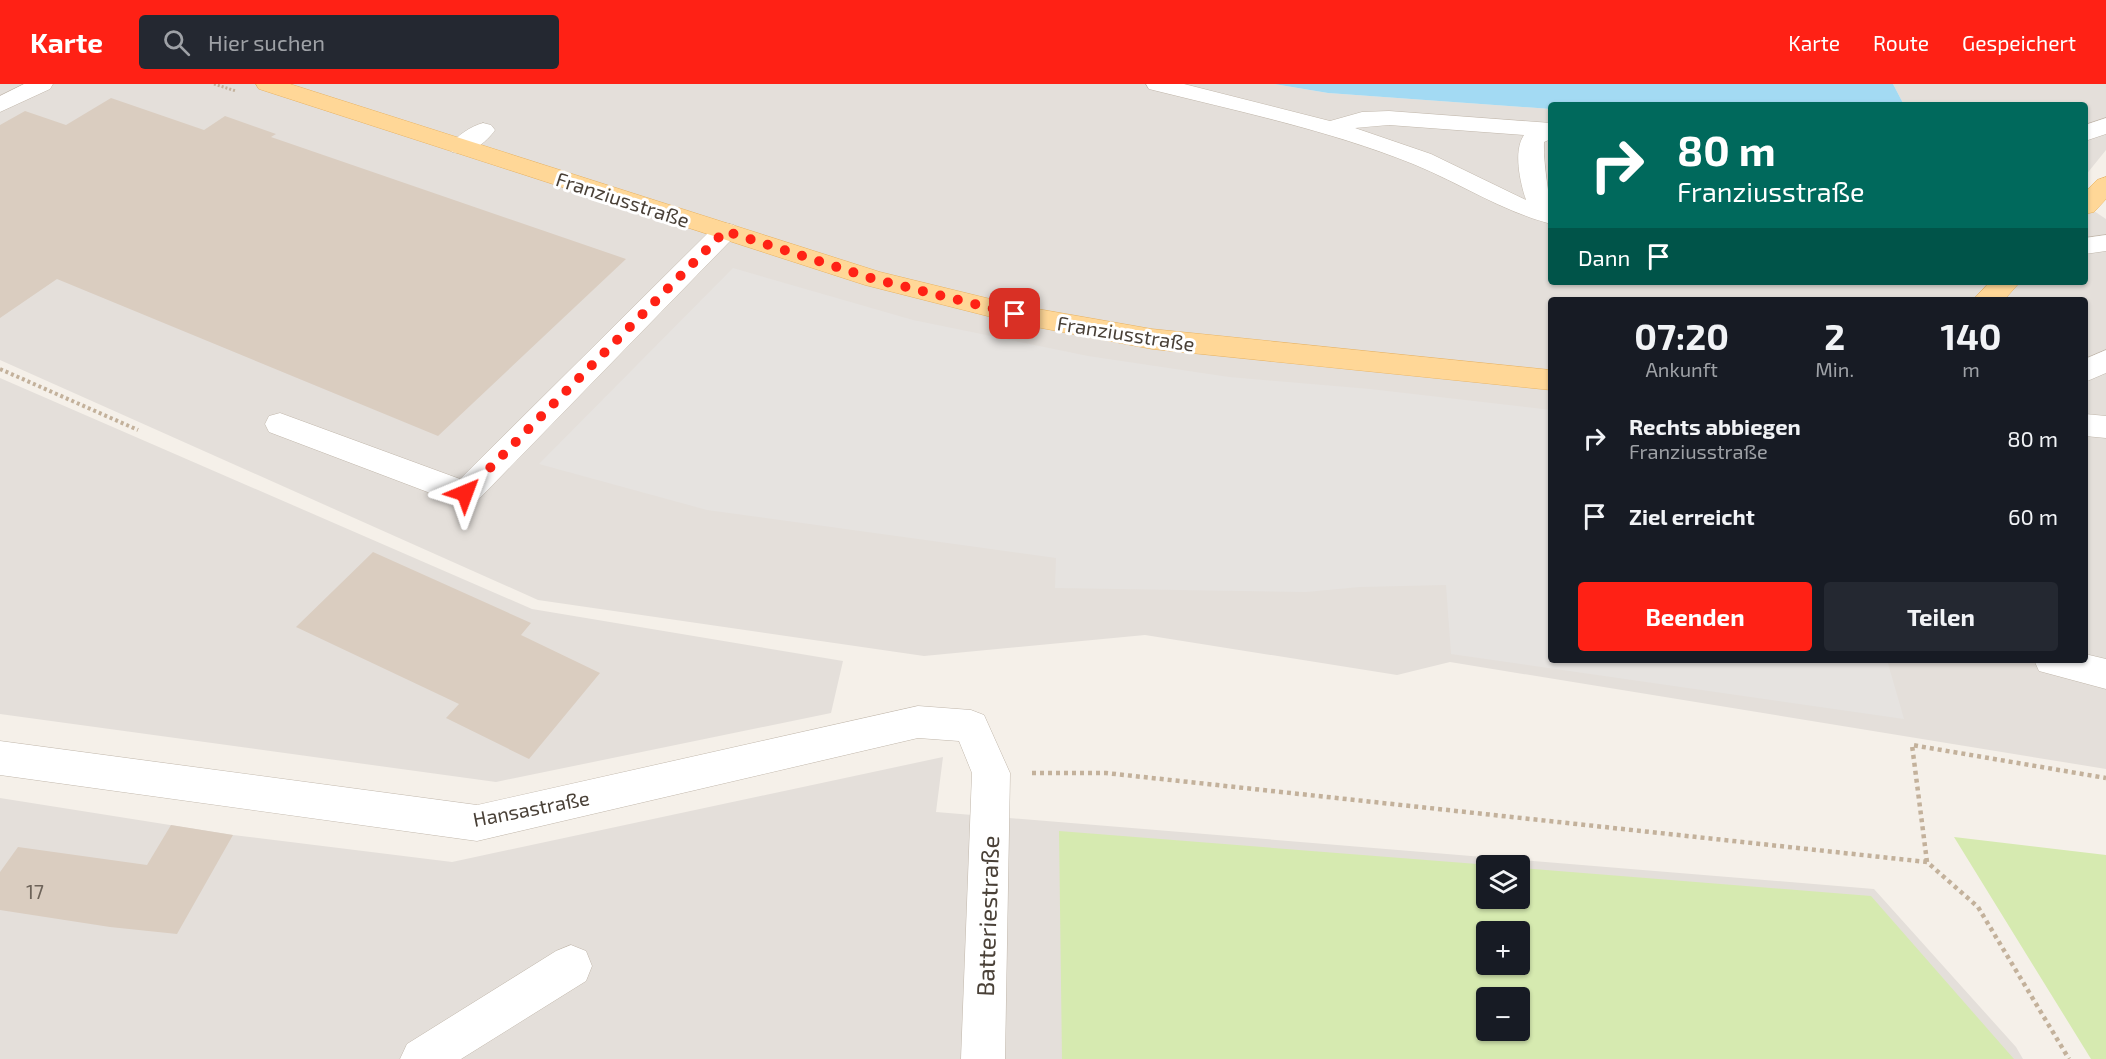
<!DOCTYPE html>
<html lang="de">
<meta charset="utf-8">
<style>
body{margin:0;font-family:"Exo 2",sans-serif;background:#242831;color:#f1f3f6;height:100vh;display:flex;flex-direction:column;font-size:22px;white-space:nowrap}
*{box-sizing:border-box;margin:0}
p{font-size:20px;color:#9ea1a6}
.icon{flex:none;width:33px;height:33px;fill:none;stroke:currentColor;stroke-width:2;stroke-linecap:round;stroke-linejoin:round}
.map{position:relative;flex:1;overflow:hidden}
.details{position:absolute;left:1548px;top:213px;width:540px;height:366px;display:flex;flex-direction:column;background:#171b24;border-radius:6px;box-shadow:0 2px 4px #0004}
.details>*{flex:none}
.hud{position:absolute;left:1548px;top:18px;width:540px;height:183px;border-radius:6px;box-shadow:0 2px 4px #0004;background:#00695c;color:#fff;overflow:hidden}
.tools{position:absolute;left:1476px;top:771px;display:grid;gap:12px}
.tools a{display:grid;place-items:center;width:54px;height:54px;border-radius:6px;background:#171b24;box-shadow:0 2px 4px #0004;font-size:30px}
.pin{position:absolute;display:grid;place-items:center;width:51px;height:51px;color:#fff;margin:-26px;border-radius:12px;box-shadow:0 3px 9px #0006}
.me{position:absolute;width:66px;margin:-33px;rotate:44deg;stroke-linejoin:round;filter:drop-shadow(0 0 4px #0008)}
.turn{display:flex;align-items:center;gap:21px;height:126px;padding:0 30px;font-size:27px}
.turn .icon{width:78px;height:78px;stroke-width:2.5}
.turn b{display:block;font-size:42px;line-height:51px}
.then{display:flex;align-items:center;height:57px;padding:0 30px;background:#0003;gap:12px;font-size:22px}
.eta{display:flex;justify-content:space-evenly;align-items:center;height:102px;text-align:center}
.eta b{font-size:36px;font-weight:700;line-height:42px}
.action{display:flex;gap:12px;margin-top:auto;padding:12px 30px}
.action a{flex:1;height:69px;border-radius:6px;background:#ff2115;color:#fff;font-size:24px;font-weight:700;line-height:69px;text-align:center}
.action a+a{background:#242831;color:#f1f3f6}
ul{padding:0;list-style:none}
li{display:flex;align-items:center;gap:18px;height:78px;padding:0 30px}
li div{flex:1}
li b{display:block;font-size:22px}
li em{font-style:normal}
header{display:flex;align-items:center;gap:36px;box-sizing:border-box;height:84px;padding:0 30px;background:#ff2115;color:#fff}
header strong{font-size:28px}
nav{display:flex;gap:33px;margin-inline-start:auto;font-size:21px}
.search{width:420px;height:54px;background:#242831;display:flex;align-items:center;gap:15px;box-sizing:border-box;padding:0 21px;border-radius:6px;color:#9ea1a6;font-size:22px}
.map>svg:first-child{display:block}
</style>
<header>
<strong>Karte</strong>
<div class="search"><svg class="icon" aria-label="search" viewBox="0 0 24 24"><circle cx="10" cy="10" r="6"/><path d="M15 15l6 6"/></svg>Hier suchen</div>
<nav><a>Karte</a><a>Route</a><a>Gespeichert</a></nav>
</header>
<div class="map">
<svg width="2106" height="975" viewBox="0 0 2106 975">
<rect width="100%" height="100%" fill="#f5f0e9"/>
<!-- industrial -->
<path fill="#e4dfda" fill-rule="evenodd" d="M 0,0 L 1274,0 L 1328,9 L 1551,25 L 1551,198 L 2085,198 L 2085,121 L 2106,135 L 2106,685 L 1450,578 L 1397,591 L 1145,551 L 924,572 L 538,516 L 0,276 ZM 1551,216 L 2085,216 L 2085,576 L 1551,576 Z
M 1893,0 L 2106,0 L 2106,66 L 2085,92 L 2085,21 L 1904,21 Z
M 0,294 L 532,525 L 843,577 L 831,629 L 496,698 L 0,630 Z
M 943,673 L 936,728 L 1874,805 L 2016,963 L 2023,975 L 0,975 L 0,714 L 233,751 L 452,778 ZM 1486,782 L 1520,782 L 1520,814 L 1486,814 ZM 1486,848 L 1520,848 L 1520,880 L 1486,880 ZM 1486,914 L 1520,914 L 1520,946 L 1486,946 Z"/>
<!-- green -->
<path fill="#d6eab0" fill-rule="evenodd" d="M 1059,747 L 1490,781 L 1486,782 L 1486,814 L 1520,814 L 1520,784 L 1871,812 L 2014,975 L 1062,975 ZM 1486,848 L 1520,848 L 1520,880 L 1486,880 ZM 1486,914 L 1520,914 L 1520,946 L 1486,946 Z
M 1954,753 L 2106,771 L 2106,975 L 2091,975 Z"/>
<!-- parking -->
<path fill="#e6e3e0" d="M 733,184 L 913,236 L 1088,272 L 1229,293 L 1370,305 L 1551,326 L 1551,576 L 1887,576 L 1904,635 L 1451,570 L 1446,501 L 1360,503 L 1306,508 L 1055,504 L 1056,474 L 707,426 L 539,380 Z"/>
<!-- water -->
<path fill="#a3daf3" d="M 1274,0 L 1893,0 L 1904,21 L 1551,21 L 1551,25 L 1328,9 Z"/>
<!-- building -->
<path fill="#dacdc0" d="M 111,14 L 204,46 L 225,32 L 276,50 L 271,53 L 626,175 L 438,352 L 57,195 L 0,234 L 0,41 L 25,27 L 66,41 Z
M 373,468 L 531,539 L 521,551 L 600,589 L 529,675 L 446,634 L 459,620 L 296,543 Z
M 171,741 L 233,751 L 177,850 L 110,843 L 0,826 L 0,788 L 18,763 L 147,781 Z"/>
<g fill="none" stroke-linecap="round" stroke-linejoin="round">
<defs>
<path id="minor" d="M 24,0 L 53,0 L 50,5 L 0,28 L 0,12 Z
M 1146,0 L 1184,0 L 1330,37 L 1362,28 L 1389,27 L 1551,39 L 1551,55 L 1544,58 C 1543,86 1551,112 1551,140 C 1501,127 1460,99 1413,80 C 1328,46 1237,27 1149,5 ZM 1389,41 L 1524,51 C 1513,67 1520,98 1526,116 L 1431,70 L 1355,44 Z
M 2106,34 L 2106,50 L 2085,57 L 2085,41 Z
M 483,39 L 491,41 L 495,46 C 486,59 469,72 452,68 L 449,63 C 456,52 471,42 483,39 Z
M 725,139 L 734,141 L 738,147 L 734,153 L 476,418 L 465,421 L 454,418 L 269,348 L 265,340 L 269,332 L 280,329 L 460,395 L 716,141 Z
M 2106,151 L 2106,167 L 2085,170 L 2085,154 Z
M 2106,266 L 2106,289 L 2085,298 L 2085,275 Z
M 2085,330 L 2106,332 L 2106,354 L 2085,352 Z
M 2085,570 L 2106,575 L 2106,605 L 2039,587 L 2034,576 L 2085,576 Z
M 918,622 L 971,626 L 984,631 L 1010,689 L 1005,975 L 961,975 L 972,689 L 959,657 L 918,654 L 477,757 L 0,691 L 0,657 L 477,721 Z
M 571,861 L 586,867 L 592,882 L 586,897 L 461,975 L 400,975 L 407,960 L 556,867 Z"/>
<path id="major" d="M 256,0 L 290,0 L 880,188 L 1015,221 L 1152,245 L 1551,286 L 1551,306 L 1152,265 L 1015,239 L 865,201 L 259,5 Z
M 2106,93 L 2106,115 L 2094,128 L 2085,130 L 2085,108 L 2097,96 Z
M 1990,198 L 2020,198 L 2004,216 L 1973,216 Z"/>
</defs>
<!-- minor casing -->
<use href="#minor" stroke="#c1b7ab" stroke-width="1"/>
<!-- major casing -->
<use href="#major" stroke="#e8b363" stroke-width="1"/>
<!-- path-far2 -->
<path stroke="#c3b19b" stroke-width="3" stroke-dasharray="2 2" stroke-linecap="butt" d="M 214,0 L 236,7"/>
<!-- path-far1 -->
<path stroke="#c3b19b" stroke-width="4" stroke-dasharray="3 3" stroke-linecap="butt" d="M 0,285 L 138,346"/>
<!-- path -->
<path stroke="#c3b19b" stroke-width="4.5" stroke-dasharray="4 4" stroke-linecap="butt" d="M 1032,689 L 1106,689 L 1927,778 L 1978,823 L 2069,975
M 1927,778 L 1912,661 L 2106,694"/>
<!-- minor -->
<use href="#minor" fill="#fff" fill-rule="evenodd"/>
<!-- major -->
<use href="#major" fill="#ffd797" fill-rule="evenodd"/>
</g>
<g fill="none" stroke-linecap="round" stroke-linejoin="round">
<!-- route -->
<path stroke="#ff2115" stroke-width="10" stroke-dasharray="0 18" d="M 465,409 L 725,147 L 874,195 L 1015,230"/>
</g>
<g text-anchor="middle" dominant-baseline="central" stroke-width="6" stroke-linejoin="round" paint-order="stroke">
<!-- street labels -->
<g font-size="20" fill="#494037" stroke="#fff">
<text transform="translate(623 115) rotate(18)">Franziusstraße</text>
<text transform="translate(1126 249) rotate(9)">Franziusstraße</text>
<text transform="translate(531 724) rotate(-11)">Hansastraße</text>
</g>
<!-- near-number labels -->
<g font-size="20" fill="#6d6359">
<text x="35" y="807">17</text>
</g>
<!-- near-street labels -->
<g font-size="24" fill="#494037" stroke="#fff">
<text transform="translate(987 832) rotate(-88)">Batteriestraße</text>
</g>
</g>
</svg>
<div class="tools">
<a><svg class="icon" aria-label="layers" viewBox="0 0 24 24"><path d="M12 4l9 5-9 5-9-5zM3 14l9 5 9-5"/></svg></a>
<a>+</a>
<a>−</a>
</div>
<div class="pin" style="left:1015px;top:230px;background:#d93025"><svg class="icon" aria-label="arrive" viewBox="0 0 24 24"><path d="M6 21V4h12l-3 4 3 4H6"/></svg></div>
<svg class="me" style="left:465px;top:409px" viewBox="-20 -20 40 40"><path d="M0-17L14 15 0 8-14 15z" fill="#ff2115" stroke="#fff" stroke-width="4"/></svg>
<div class="hud">
<div class="turn"><svg class="icon" aria-label="right" viewBox="0 0 24 24"><path d="M7 20v-9h11M14 6l5 5-5 5"/></svg><div><b>80 m</b>Franziusstraße</div></div>
<div class="then">Dann<svg class="icon" aria-label="arrive" viewBox="0 0 24 24"><path d="M6 21V4h12l-3 4 3 4H6"/></svg></div>
</div>
<section class="details">
<div class="eta">
<div><b>07:20</b><p>Ankunft</p></div>
<div><b>2</b><p>Min.</p></div>
<div><b>140</b><p>m</p></div>
</div>
<ul>
<li><svg class="icon" aria-label="right" viewBox="0 0 24 24"><path d="M7 20v-9h11M14 6l5 5-5 5"/></svg><div><b>Rechts abbiegen</b><p>Franziusstraße</p></div><em>80 m</em></li>
<li><svg class="icon" aria-label="arrive" viewBox="0 0 24 24"><path d="M6 21V4h12l-3 4 3 4H6"/></svg><div><b>Ziel erreicht</b></div><em>60 m</em></li>
</ul>
<div class="action"><a>Beenden</a><a>Teilen</a></div>
</section>
</div>
